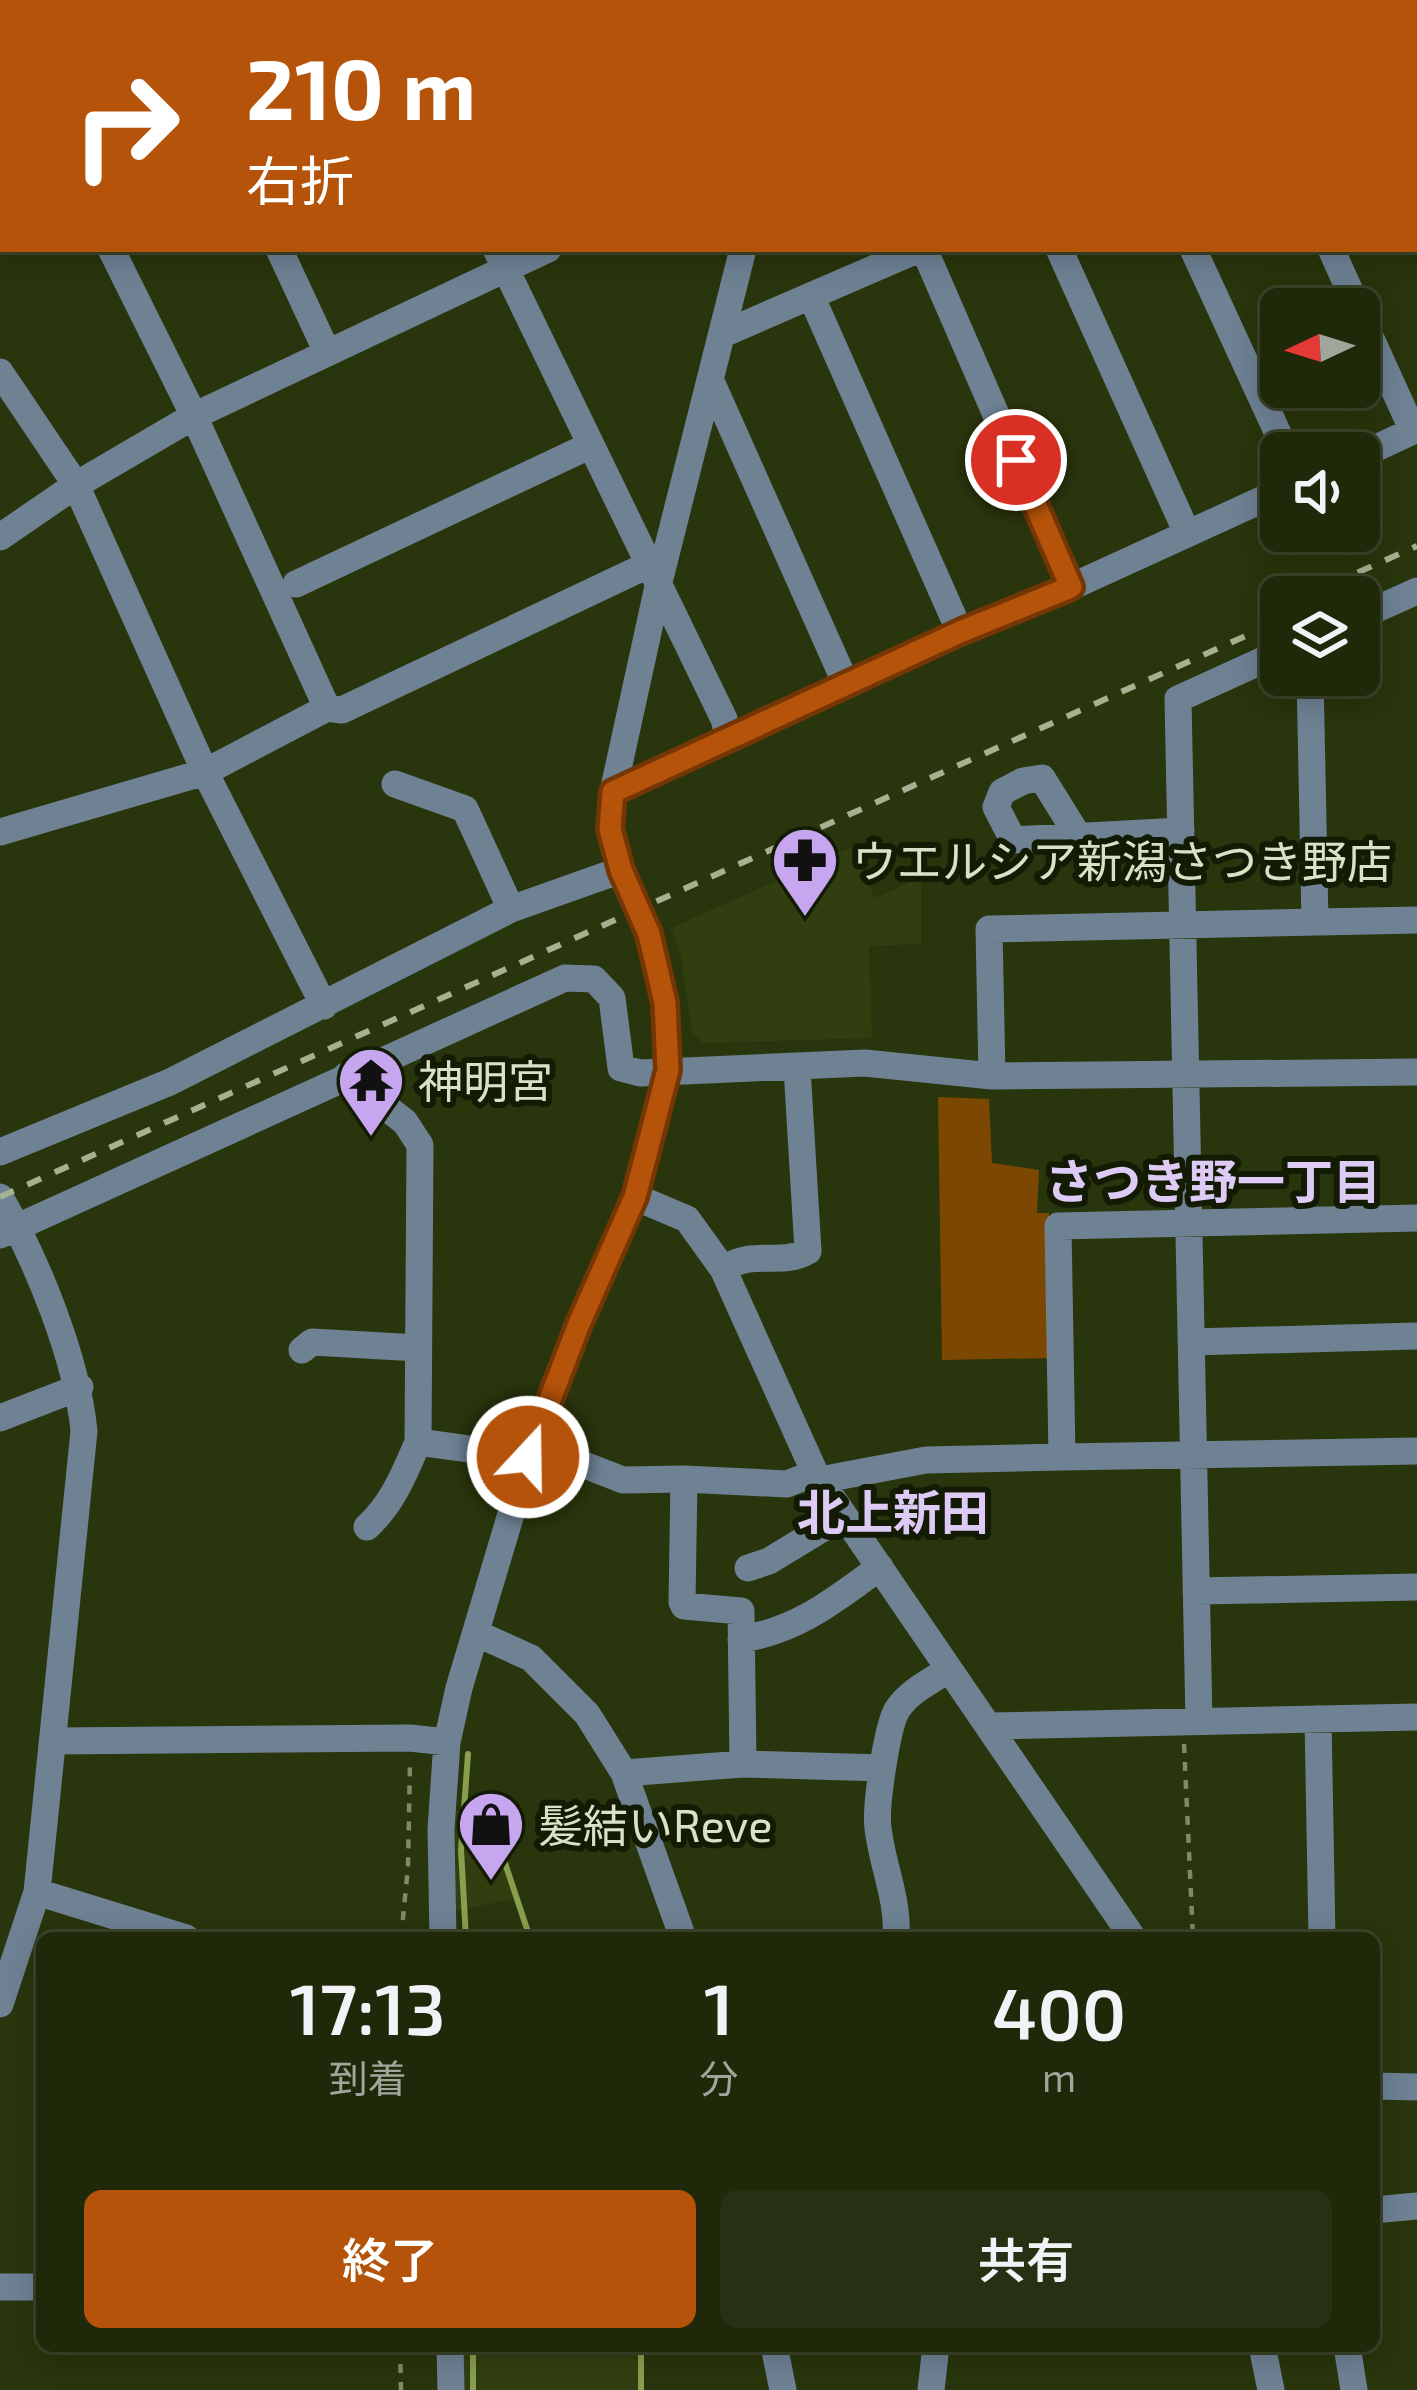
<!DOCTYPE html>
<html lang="ja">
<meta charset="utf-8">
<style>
body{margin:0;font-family:"Exo 2","Noto Sans JP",sans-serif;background:#273012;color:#f1f3f6;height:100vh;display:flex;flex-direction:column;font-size:45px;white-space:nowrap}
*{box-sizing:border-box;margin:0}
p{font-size:39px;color:#a1a69c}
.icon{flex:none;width:66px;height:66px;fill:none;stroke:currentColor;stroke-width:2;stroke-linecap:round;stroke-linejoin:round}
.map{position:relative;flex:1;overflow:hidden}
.details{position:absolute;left:36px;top:1932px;width:1344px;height:420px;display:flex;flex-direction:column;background:#1f2809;border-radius:18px;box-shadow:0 6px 30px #0003,0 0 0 3px #3c442a}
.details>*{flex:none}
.banner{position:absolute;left:0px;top:0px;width:1419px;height:252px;box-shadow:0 6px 30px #0003,0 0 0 3px #3c442a;background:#b45309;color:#fff;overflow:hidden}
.needle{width:78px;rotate:266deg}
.tools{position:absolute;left:1260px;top:288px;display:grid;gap:24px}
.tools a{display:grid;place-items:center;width:120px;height:120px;border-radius:18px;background:#1f2809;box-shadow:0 6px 30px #0003,0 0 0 3px #3c442a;font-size:60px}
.pin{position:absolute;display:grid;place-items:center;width:102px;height:102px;color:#fff;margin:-51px;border:6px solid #fff;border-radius:50%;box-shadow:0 3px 12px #0007}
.me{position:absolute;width:132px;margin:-66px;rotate:21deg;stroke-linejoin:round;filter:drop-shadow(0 0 9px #0008)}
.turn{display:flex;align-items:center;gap:42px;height:252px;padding:0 48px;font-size:54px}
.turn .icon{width:156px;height:156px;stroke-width:2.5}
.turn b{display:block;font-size:84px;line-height:102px}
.eta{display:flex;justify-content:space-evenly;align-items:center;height:204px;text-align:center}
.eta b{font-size:72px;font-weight:600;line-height:84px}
.cta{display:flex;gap:24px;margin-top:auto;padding:24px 48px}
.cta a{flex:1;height:138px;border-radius:18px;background:#b45309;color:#fff;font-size:48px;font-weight:600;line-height:138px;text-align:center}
.cta a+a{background:#273012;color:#f1f3f6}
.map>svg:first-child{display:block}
</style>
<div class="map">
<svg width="1417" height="2390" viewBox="0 0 1417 2390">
<rect width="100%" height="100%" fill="#29350c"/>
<!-- built -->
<path fill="#313f10" d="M 852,847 L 875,898 L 921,877 L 921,944 L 869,946 L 872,1038 L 702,1043 L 692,1032 L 681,956 L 671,928 Z
M 480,1808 L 490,1818 L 517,1898 L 456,1911 L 455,1811 Z
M 463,2346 L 640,2346 L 641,2390 L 464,2390 Z"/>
<!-- green -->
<path fill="#7c4801" d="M 938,1097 L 989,1099 L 992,1163 L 1039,1170 L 1037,1213 L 1049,1213 L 1052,1358 L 942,1360 Z"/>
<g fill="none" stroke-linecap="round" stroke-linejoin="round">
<!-- stream -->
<path stroke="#889f4f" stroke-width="6" d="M 465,1809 L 480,1808 L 490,1818 L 530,1938
M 466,1938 L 461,1850 L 468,1754
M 473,2346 L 473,2390
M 641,2346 L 641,2390"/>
<!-- path -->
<path stroke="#7f8a68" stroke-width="4.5" stroke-dasharray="9 9" stroke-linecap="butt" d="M 1184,1744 L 1193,1938
M 401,1938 L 408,1867 L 410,1761
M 400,2346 L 401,2390"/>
<!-- minor -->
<path stroke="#6e8294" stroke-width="27" d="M 95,0 L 96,3
M 216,0 L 216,3
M 374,0 L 375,3
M 951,0 L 953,3
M 599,3 L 604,0
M 799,3 L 800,0
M 1053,3 L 1060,0
M 1416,25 L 1417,24
M 1416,137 L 1417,139
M 111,249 L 194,416 L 327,708 L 342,710 L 650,564
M 279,249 L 327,352
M 496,249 L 724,719 L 729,739
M 924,249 L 1071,587
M 1059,249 L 1187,533
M 1193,249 L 1287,453
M 1331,249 L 1358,309
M 812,298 L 960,632
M 1359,312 L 1413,431
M 723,334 L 919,249
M 0,372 L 76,485 L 205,772 L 324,1006
M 710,379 L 846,684
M 1359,456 L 1417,429
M 0,537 L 76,485 L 194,416 L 548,249
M 296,584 L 591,445
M 1359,617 L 1417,591
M 1310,675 L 1315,922
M 395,784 L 465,809 L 511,909
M 613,792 L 960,632 L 1071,587 L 1281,491
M 0,832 L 205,772 L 327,708
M 1080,839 L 1042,778 L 1023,781 L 1002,792 L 996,807 L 1013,840 L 1181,831
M 346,1076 L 405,1122 L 420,1145 L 418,1442 L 528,1457 L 551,1452 L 623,1480 L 684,1479 L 787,1484 L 815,1473
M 992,1076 L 989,929 L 1417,920
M 0,1152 L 170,1082 L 511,909 L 621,870
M 0,1197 C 37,1260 77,1359 84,1431 L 37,1892 L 0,2004
M 635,1197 L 687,1219 L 723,1269 L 815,1473 L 1133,1938
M 1417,1218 L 1058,1226 L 1062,1457 L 1417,1451
M 0,1235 L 565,978 L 594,979 L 612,998 L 621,1068 L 640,1073 L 865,1063 L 992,1076 L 1417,1072
M 723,1269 C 756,1248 780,1267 808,1251 L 797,1068
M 1191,1342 L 1417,1336
M 302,1350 L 312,1342 L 418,1348
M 0,1418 L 80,1387
M 684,1479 L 682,1602 L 684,1606 L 741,1611 L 743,1764
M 820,1480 L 926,1460 L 1062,1457
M 367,1527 C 393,1503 404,1474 418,1442
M 748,1568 L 769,1561 L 843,1516
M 1196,1591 L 1417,1587
M 478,1634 L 531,1658 L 587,1714 L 624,1773 L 683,1938
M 741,1639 C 797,1631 835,1600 880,1567
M 1318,1719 L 1322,1938
M 1199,1721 L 1178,699 L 1281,652
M 991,1726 L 1417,1717
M 55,1741 L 410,1738 L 447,1742
M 624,1773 L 743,1764 L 882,1768
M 37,1892 L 186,1938
M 443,1938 L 441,1829 L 447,1742 L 459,1688 L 528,1457 L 579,1324 L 635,1197 L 667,1070 L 665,1003 L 648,934 L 621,870 L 610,829 L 613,792 L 659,582 L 743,249
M 896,1938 C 899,1900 882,1865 878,1828 C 875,1807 887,1727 897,1710 C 908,1692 931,1681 948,1670
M 1374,2086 L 1417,2087
M 1374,2210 L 1417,2206
M 0,2287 L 42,2287
M 450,2346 L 451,2390
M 774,2346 L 783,2390
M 1262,2346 L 1271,2390
M 1347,2346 L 1354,2390
M 931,2390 L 936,2346"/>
<!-- rail -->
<path stroke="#a6b191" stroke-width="6" stroke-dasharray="15 15" stroke-linecap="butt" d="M 1303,597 L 1417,546
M 0,1197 L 1281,620"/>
</g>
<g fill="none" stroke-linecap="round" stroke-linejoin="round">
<defs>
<path id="route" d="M 528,1457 L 579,1324 L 635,1197 L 668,1070 L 665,1003 L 649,934 L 621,870 L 610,829 L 613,792 L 960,632 L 1071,587 L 1016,460"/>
</defs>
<!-- route casing -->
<use href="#route" stroke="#753606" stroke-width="30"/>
<!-- route -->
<use href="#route" stroke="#b45309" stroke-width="21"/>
</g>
<!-- icons -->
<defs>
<symbol id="pharmacy-pin" viewBox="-11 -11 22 30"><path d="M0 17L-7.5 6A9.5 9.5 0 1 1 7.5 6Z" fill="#c7a6f0" stroke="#141b05"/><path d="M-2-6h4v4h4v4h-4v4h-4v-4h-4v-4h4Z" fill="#111"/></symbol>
<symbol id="temple-pin" viewBox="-11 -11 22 30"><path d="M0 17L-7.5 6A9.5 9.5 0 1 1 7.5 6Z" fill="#c7a6f0" stroke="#141b05"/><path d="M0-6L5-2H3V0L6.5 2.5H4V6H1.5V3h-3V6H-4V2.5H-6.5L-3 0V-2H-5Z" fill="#111"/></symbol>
<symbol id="shop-pin" viewBox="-11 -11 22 30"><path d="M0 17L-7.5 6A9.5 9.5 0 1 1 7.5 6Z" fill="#c7a6f0" stroke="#141b05"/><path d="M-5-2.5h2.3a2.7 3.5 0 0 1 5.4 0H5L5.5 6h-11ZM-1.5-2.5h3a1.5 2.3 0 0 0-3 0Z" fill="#111"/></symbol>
</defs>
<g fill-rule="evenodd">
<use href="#pharmacy-pin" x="767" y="822" width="76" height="104"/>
<use href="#temple-pin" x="333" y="1042" width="76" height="104"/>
<use href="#shop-pin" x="453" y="1786" width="76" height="104"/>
</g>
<g text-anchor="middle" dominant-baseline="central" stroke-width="12" stroke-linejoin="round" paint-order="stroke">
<!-- poi labels -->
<g font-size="45" fill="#d7e2c6" stroke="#141b05" text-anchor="start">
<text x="852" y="860">ウエルシア新潟さつき野店</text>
<text x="418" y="1080">神明宮</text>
<text x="538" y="1824">髪結いReve</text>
</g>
<!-- neighbourhood labels -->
<g font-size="48" font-weight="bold" fill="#ddcbf5" stroke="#141b05">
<text x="1213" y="1180">さつき野一丁目</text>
<text x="893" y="1511">北上新田</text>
</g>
</g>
</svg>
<div class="tools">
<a><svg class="needle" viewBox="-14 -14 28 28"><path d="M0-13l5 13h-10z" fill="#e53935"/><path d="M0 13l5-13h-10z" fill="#a1a69c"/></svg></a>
<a><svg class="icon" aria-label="sound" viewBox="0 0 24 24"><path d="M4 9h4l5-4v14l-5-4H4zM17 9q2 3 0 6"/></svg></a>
<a><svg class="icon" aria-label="layers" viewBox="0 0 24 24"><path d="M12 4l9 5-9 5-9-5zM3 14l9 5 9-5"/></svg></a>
</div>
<div class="pin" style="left:1016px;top:460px;background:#d93025"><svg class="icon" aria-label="arrive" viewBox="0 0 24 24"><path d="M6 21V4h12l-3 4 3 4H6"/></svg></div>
<svg class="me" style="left:528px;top:1457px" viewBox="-20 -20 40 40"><circle r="17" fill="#b45309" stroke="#fff" stroke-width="3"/><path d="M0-11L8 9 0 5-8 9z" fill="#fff"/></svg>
<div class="banner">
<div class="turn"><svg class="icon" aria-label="right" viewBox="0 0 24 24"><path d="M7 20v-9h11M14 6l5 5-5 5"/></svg><div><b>210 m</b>右折</div></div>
</div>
<section class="details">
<div class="eta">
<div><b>17:13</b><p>到着</p></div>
<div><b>1</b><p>分</p></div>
<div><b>400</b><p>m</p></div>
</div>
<div class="cta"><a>終了</a><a>共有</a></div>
</section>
</div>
